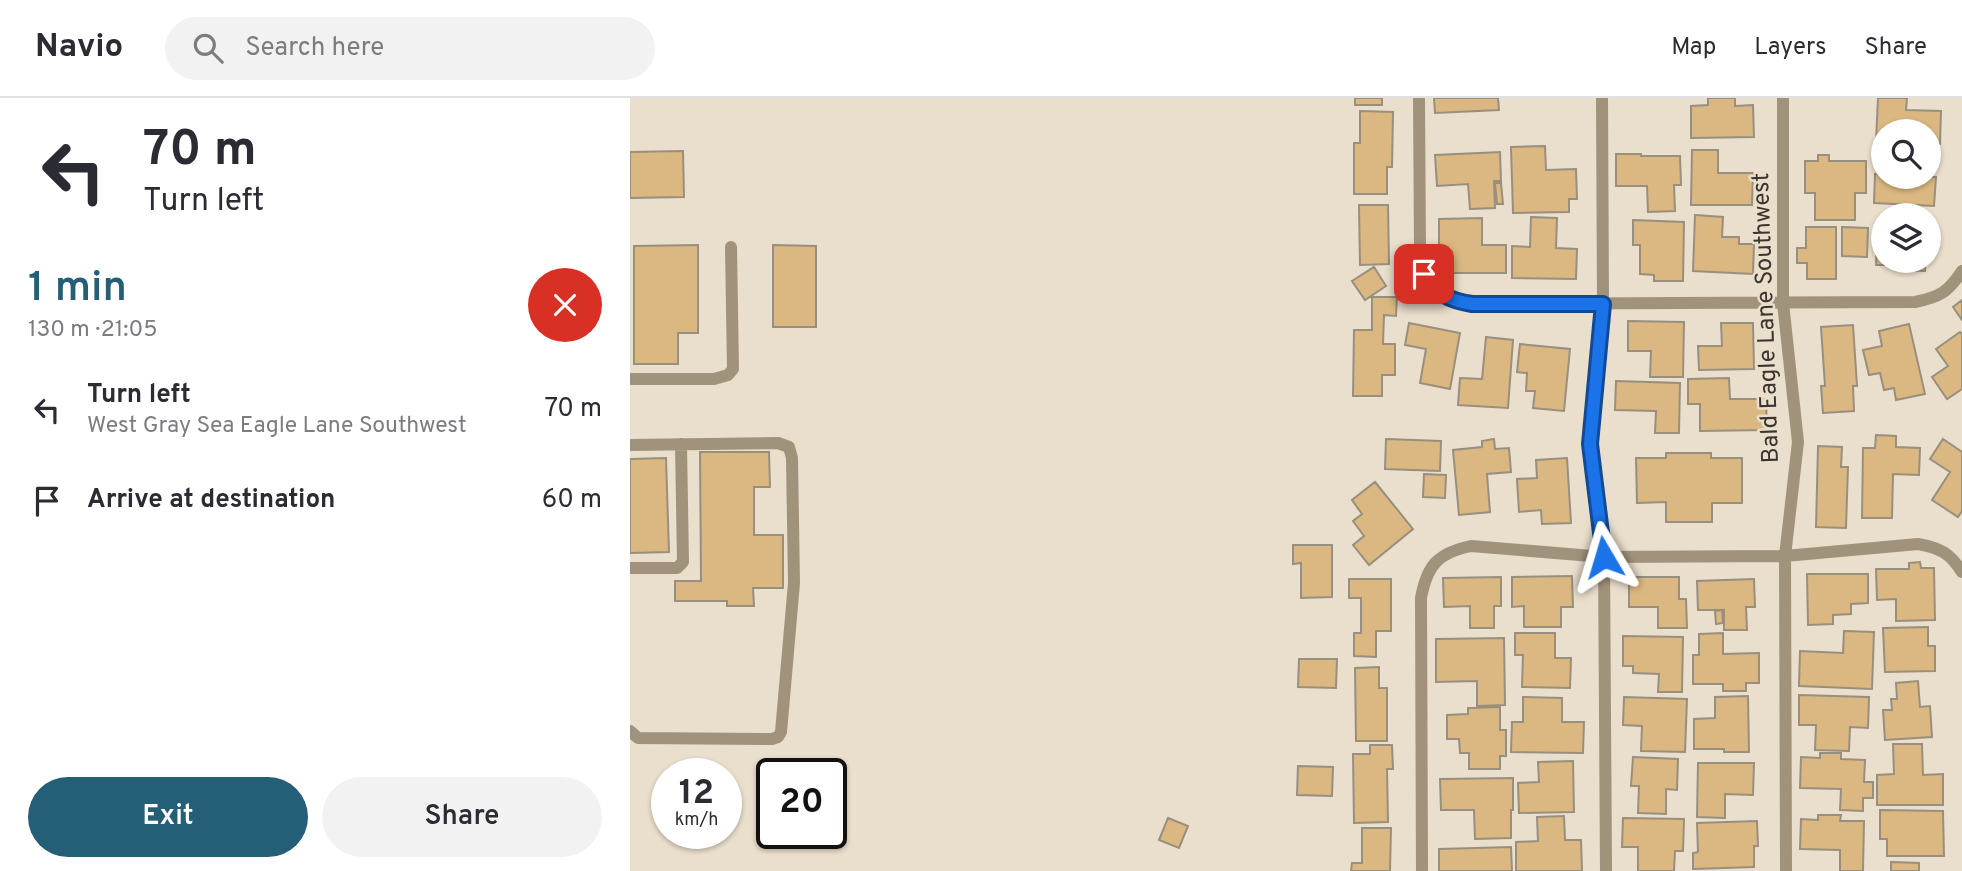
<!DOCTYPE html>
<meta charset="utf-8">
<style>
body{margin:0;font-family:Overpass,sans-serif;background:#f2f2f3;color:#2b2b33;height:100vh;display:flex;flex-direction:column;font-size:26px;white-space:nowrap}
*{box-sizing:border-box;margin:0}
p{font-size:23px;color:#7c7c81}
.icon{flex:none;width:38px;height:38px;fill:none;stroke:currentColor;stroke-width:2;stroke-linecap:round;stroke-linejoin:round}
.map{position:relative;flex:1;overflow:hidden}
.panel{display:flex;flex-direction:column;background:#fff;width:630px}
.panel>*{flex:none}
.top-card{background:#fff;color:#2b2b33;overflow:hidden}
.buttons{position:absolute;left:1241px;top:21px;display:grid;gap:14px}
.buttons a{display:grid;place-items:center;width:70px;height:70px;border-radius:50%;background:#fff;box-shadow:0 2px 5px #0004;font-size:35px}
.speed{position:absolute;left:21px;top:660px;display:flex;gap:14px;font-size:35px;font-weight:700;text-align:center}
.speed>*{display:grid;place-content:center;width:91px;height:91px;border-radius:50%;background:#fff;box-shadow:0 2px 5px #0004;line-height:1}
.speed small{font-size:18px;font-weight:400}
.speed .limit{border:4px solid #111;border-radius:10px;background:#fff;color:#111}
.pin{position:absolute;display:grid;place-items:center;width:60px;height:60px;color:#fff;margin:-30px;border-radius:14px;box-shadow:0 4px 10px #0006}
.me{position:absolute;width:77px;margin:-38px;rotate:353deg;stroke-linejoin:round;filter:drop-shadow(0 0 5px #0008)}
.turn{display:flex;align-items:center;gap:24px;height:147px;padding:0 28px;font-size:32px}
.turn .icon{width:91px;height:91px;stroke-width:2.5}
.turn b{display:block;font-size:49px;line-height:60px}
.round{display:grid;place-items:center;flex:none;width:74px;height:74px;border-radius:37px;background:#f2f2f3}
.headline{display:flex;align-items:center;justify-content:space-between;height:119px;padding:0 28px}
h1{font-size:42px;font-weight:600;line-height:52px;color:#245e77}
.primary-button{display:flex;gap:14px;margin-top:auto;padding:14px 28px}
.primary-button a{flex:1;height:80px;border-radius:42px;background:#245e77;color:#fff;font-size:28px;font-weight:600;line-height:80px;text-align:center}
.primary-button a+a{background:#f2f2f3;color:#2b2b33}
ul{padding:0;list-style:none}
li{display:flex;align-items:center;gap:21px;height:91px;padding:0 28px}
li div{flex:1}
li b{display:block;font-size:26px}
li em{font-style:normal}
header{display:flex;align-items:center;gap:42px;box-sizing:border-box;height:98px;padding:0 35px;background:#fff;border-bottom:2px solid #e1e1e2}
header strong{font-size:33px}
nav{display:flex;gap:38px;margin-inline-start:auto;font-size:24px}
.search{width:490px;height:63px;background:#f2f2f3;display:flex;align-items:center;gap:18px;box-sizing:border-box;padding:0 24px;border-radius:38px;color:#7c7c81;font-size:26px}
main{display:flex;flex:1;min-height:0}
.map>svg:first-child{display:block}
</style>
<header>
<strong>Navio</strong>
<div class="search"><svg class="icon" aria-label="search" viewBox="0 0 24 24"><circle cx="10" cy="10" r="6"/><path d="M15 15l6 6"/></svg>Search here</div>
<nav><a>Map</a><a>Layers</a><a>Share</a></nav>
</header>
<main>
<section class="panel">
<div class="top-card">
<div class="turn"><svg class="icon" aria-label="left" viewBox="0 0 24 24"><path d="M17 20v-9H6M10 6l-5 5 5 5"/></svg><div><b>70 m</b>Turn left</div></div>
</div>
<div class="headline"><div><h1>1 min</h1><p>130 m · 21:05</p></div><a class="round" style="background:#d93025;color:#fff"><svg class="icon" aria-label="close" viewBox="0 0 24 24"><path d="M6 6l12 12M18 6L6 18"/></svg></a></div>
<ul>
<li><svg class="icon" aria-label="left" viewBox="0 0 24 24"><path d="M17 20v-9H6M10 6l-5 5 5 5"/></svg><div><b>Turn left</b><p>West Gray Sea Eagle Lane Southwest</p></div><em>70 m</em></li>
<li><svg class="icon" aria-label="arrive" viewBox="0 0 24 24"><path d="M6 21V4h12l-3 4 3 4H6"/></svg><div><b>Arrive at destination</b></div><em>60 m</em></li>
</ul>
<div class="primary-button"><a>Exit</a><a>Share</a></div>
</section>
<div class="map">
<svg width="1332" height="773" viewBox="0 0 1332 773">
<rect width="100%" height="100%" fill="#eadecc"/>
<!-- building -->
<path fill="#dbb881" stroke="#998f7e" stroke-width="2" d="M 725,0 L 752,0 L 752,7 L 725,7 Z
M 804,0 L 868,0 L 869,12 L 805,15 Z
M 1078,0 L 1105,0 L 1105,8 L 1123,7 L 1124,39 L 1061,40 L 1061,8 L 1078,7 Z
M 1248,0 L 1277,0 L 1276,12 L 1311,13 L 1310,46 L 1298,45 L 1298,33 L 1253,33 L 1253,43 L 1246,43 Z
M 730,13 L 763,14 L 762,69 L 757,69 L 757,96 L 724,96 L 724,45 L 730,45 Z
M 915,48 L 916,72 L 946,71 L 947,101 L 939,101 L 939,114 L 883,115 L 881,49 Z
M 1062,52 L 1088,52 L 1088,75 L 1123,75 L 1122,107 L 1061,107 Z
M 53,53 L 54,99 L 0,100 L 0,54 Z
M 870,54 L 871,83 L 864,83 L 865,110 L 840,111 L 838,86 L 807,88 L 805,57 Z
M 986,56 L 1011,56 L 1011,58 L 1050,58 L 1051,87 L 1044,87 L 1045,113 L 1018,114 L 1017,88 L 986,88 Z
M 1188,57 L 1199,57 L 1199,63 L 1236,63 L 1236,95 L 1225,95 L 1225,122 L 1185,122 L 1185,95 L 1175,95 L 1175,63 L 1188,63 Z
M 1253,64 L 1253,79 L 1306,79 L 1304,108 L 1244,105 L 1245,76 L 1252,76 Z
M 865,85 L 871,85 L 873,106 L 867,106 Z
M 729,107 L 758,107 L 759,166 L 730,167 Z
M 1065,117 L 1093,119 L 1092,139 L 1109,139 L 1109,146 L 1124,146 L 1123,176 L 1063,173 Z
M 901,119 L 927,120 L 926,150 L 947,151 L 946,181 L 882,180 L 882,148 L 900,149 Z
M 852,120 L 852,147 L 876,147 L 876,175 L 822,175 L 822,154 L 809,154 L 809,121 Z
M 1003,122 L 1054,124 L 1053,183 L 1024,183 L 1024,177 L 1010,176 L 1010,147 L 1003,147 Z
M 1176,129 L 1206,129 L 1206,181 L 1177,181 L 1177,165 L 1167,165 L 1167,150 L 1176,150 Z
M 1212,129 L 1238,130 L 1237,159 L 1212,158 Z
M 1247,140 L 1253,140 L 1253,163 L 1295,163 L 1295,173 L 1265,172 L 1265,167 L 1246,167 Z
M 68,147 L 68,235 L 48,235 L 48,266 L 4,266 L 4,148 Z
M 143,147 L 186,148 L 186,229 L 143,229 Z
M 744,169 L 756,188 L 735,202 L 722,183 Z
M 742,199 L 767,199 L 766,218 L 754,217 L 753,246 L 765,246 L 765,277 L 752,277 L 752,298 L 723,298 L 724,232 L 742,232 Z
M 1332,202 L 1332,222 L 1323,209 Z
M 998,223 L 1054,224 L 1053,279 L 1020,279 L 1021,253 L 998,253 Z
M 779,225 L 830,235 L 820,291 L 790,285 L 796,251 L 775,247 Z
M 1091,225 L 1123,225 L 1124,271 L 1069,272 L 1068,248 L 1092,248 Z
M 1279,226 L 1295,296 L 1266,302 L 1264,290 L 1254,292 L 1250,275 L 1239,277 L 1233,252 L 1252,248 L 1249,233 Z
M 1223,227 L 1227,288 L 1223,288 L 1224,313 L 1193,315 L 1191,288 L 1195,288 L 1191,229 Z
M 1330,234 L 1332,236 L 1332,291 L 1317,301 L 1302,279 L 1318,268 L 1306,251 Z
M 856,239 L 883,242 L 878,310 L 828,307 L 830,280 L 852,281 Z
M 890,246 L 940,251 L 934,313 L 903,310 L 905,293 L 896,293 L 897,275 L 887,274 Z
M 1099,280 L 1100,301 L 1136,301 L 1137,332 L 1070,333 L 1070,306 L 1058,306 L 1058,281 Z
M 986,283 L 1050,285 L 1049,335 L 1025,335 L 1026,313 L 985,312 Z
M 1246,337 L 1266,338 L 1266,349 L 1290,350 L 1289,377 L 1263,376 L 1262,420 L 1232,420 L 1233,350 L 1245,350 Z
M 756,341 L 811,343 L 810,373 L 755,371 Z
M 864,341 L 865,351 L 879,350 L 881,374 L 857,376 L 860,414 L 829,417 L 823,352 L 852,349 L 852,343 Z
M 1313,341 L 1332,354 L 1332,413 L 1328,419 L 1302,402 L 1320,374 L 1300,361 Z
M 1188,348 L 1212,349 L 1211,369 L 1218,369 L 1216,430 L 1186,429 Z
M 70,354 L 139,354 L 140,389 L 124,389 L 124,437 L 153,437 L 153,490 L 123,490 L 124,508 L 97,508 L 97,503 L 45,503 L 45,483 L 71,483 Z
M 1036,355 L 1081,355 L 1081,360 L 1112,360 L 1112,405 L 1082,405 L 1082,424 L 1036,424 L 1036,404 L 1007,405 L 1006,360 L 1036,360 Z
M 36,360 L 39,454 L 0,455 L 0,361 Z
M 937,360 L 941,425 L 912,426 L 911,412 L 889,414 L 887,381 L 907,380 L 906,362 Z
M 794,376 L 816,377 L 815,400 L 793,399 Z
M 745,384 L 783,431 L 739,467 L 723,447 L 734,438 L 723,423 L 732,416 L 722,402 Z
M 663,447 L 702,447 L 702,499 L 671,500 L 671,465 L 663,466 Z
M 1290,464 L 1291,470 L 1304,470 L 1305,522 L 1266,523 L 1266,501 L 1247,502 L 1246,471 L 1279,471 L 1279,465 Z
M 1177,476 L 1238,476 L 1238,505 L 1221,506 L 1221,516 L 1203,517 L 1203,526 L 1178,527 Z
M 942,478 L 943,509 L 931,509 L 931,529 L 894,529 L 894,508 L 882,509 L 882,479 Z
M 871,479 L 871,508 L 864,508 L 864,530 L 840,530 L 840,508 L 814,509 L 813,480 Z
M 999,479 L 1049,479 L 1049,501 L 1056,501 L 1057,530 L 1028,530 L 1028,509 L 999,509 Z
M 719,481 L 761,481 L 761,533 L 746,533 L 746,559 L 724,558 L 724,535 L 731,535 L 731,500 L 719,500 Z
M 1124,481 L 1125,509 L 1116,509 L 1117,532 L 1094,532 L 1094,512 L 1068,512 L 1067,483 Z
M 1092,512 L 1093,525 L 1086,526 L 1085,513 Z
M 1298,529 L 1298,548 L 1305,548 L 1305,573 L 1255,574 L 1253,530 Z
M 1214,533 L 1244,534 L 1242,591 L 1169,588 L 1170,553 L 1213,555 Z
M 885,535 L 925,535 L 925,560 L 941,560 L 940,590 L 892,589 L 893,557 L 885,557 Z
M 1093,535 L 1093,556 L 1129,555 L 1129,585 L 1116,585 L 1116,593 L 1093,593 L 1093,586 L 1063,586 L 1063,557 L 1069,557 L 1069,536 Z
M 993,538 L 1053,539 L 1052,594 L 1028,594 L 1029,576 L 1003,575 L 1003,568 L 993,568 Z
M 874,540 L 875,607 L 847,608 L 847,583 L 806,584 L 806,541 Z
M 669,561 L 707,561 L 706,590 L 668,589 Z
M 749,569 L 749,590 L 757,590 L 757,643 L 726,643 L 725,570 Z
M 1288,583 L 1290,609 L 1300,608 L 1302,639 L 1255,642 L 1253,612 L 1262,612 L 1261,601 L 1267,601 L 1266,585 Z
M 1169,597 L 1239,599 L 1238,630 L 1220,629 L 1219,653 L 1185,652 L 1186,627 L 1169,627 Z
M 1118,598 L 1119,654 L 1094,654 L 1094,651 L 1064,651 L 1064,621 L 1085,620 L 1085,599 Z
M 893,599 L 932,600 L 932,624 L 954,624 L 953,655 L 881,654 L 882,624 L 893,624 Z
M 994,599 L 1057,601 L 1055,654 L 1011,653 L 1012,628 L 993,627 Z
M 870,609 L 870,632 L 876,632 L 876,658 L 870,658 L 870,671 L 839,671 L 839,655 L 830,655 L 829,641 L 817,641 L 817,617 L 838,616 L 838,610 Z
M 1263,646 L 1292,646 L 1293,677 L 1313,676 L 1313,707 L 1247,707 L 1247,677 L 1264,676 Z
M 740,647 L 762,647 L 763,671 L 757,671 L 758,724 L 724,725 L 723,656 L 740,656 Z
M 1190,655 L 1211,655 L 1211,661 L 1235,662 L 1234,684 L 1243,684 L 1243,700 L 1233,700 L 1233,713 L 1210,712 L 1211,691 L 1170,690 L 1171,659 L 1190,660 Z
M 1003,659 L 1048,661 L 1047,692 L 1036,691 L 1036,716 L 1008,715 L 1009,688 L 1001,688 Z
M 943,663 L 944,714 L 889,715 L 888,685 L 909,684 L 908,664 Z
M 1068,665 L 1124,665 L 1123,697 L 1095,696 L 1095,720 L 1067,719 Z
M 668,668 L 703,669 L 702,698 L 667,697 Z
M 883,680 L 883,712 L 881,712 L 881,740 L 845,741 L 844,712 L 811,712 L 810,681 Z
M 1250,712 L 1313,713 L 1314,758 L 1257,758 L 1257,741 L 1250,741 Z
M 1188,717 L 1211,717 L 1210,723 L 1234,723 L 1233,773 L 1210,773 L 1210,752 L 1170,751 L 1171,721 L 1188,722 Z
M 934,718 L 935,742 L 951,742 L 952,773 L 886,773 L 886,744 L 908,743 L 907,719 Z
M 538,720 L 558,728 L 549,750 L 529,742 Z
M 993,720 L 1054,721 L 1053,753 L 1045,753 L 1044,773 L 1008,773 L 1008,749 L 992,749 Z
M 1127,723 L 1128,748 L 1124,748 L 1124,769 L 1063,771 L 1063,755 L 1068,754 L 1067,725 Z
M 732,730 L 761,730 L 760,773 L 721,773 L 722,765 L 732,765 Z
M 881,749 L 882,773 L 809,773 L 809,751 Z
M 1261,764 L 1289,765 L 1289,773 L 1261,773 Z"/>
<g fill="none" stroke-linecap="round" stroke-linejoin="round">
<!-- service -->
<path stroke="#a1927b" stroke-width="12" d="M 789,0 L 790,156 C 797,189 809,200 842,206 L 1285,204 C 1310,199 1318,194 1332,173
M 972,0 L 973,206 L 960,346 L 974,459 L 976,773
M 1153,0 L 1153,205 L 1168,344 L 1155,458 L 1156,773
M 0,281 L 84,281 L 98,277 L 103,271 L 101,149
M 0,347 L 148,345 L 159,349 L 162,360 L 164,485 L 151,634 L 148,639 L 142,641 L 8,640 L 0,633
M 0,470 L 47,470 L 53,464 L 51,346
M 792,773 L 791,500 C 797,467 808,455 841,448 L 974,459 L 1155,458 L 1288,446 C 1310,450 1320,455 1332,474"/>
</g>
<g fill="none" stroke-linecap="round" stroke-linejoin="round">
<defs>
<path id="route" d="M 794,176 C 808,196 817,202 842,206 L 973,206 L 960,346 L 974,459"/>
</defs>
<!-- route casing -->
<use href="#route" stroke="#114b97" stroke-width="18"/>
<!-- route -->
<use href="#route" stroke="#1a73e8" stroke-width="12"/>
</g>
<g text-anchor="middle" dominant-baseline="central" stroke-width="5" stroke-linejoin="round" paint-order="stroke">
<!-- street labels -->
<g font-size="24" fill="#3a362f" stroke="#eadecc">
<text transform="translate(1137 220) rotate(-92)">Bald Eagle Lane Southwest</text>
</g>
</g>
</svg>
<div class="buttons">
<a><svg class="icon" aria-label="search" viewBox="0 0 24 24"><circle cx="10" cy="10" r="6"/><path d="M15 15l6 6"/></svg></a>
<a><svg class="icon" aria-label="layers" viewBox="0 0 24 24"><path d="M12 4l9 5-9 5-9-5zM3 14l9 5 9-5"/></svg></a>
</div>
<div class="speed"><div>12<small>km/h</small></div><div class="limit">20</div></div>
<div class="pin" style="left:794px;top:176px;background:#d93025"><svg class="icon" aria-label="arrive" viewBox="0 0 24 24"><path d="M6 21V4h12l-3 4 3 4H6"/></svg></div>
<svg class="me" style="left:974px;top:459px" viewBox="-20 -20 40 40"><path d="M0-17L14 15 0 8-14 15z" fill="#1a73e8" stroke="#fff" stroke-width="4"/></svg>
</div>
</main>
